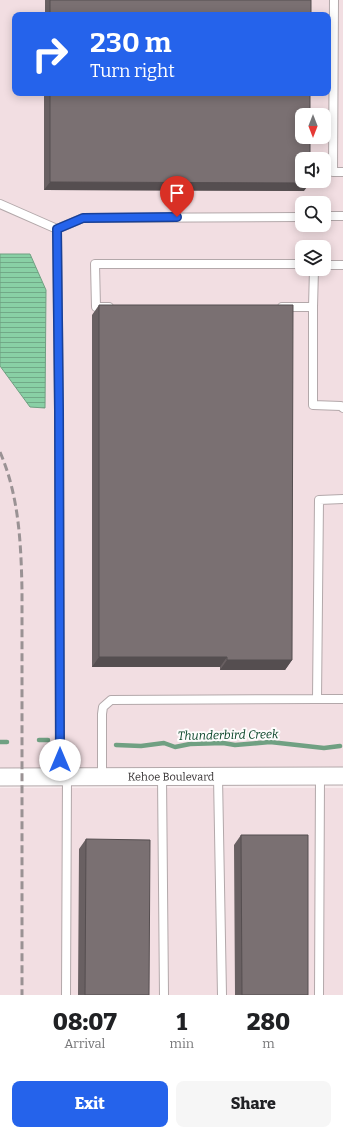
<!DOCTYPE html>
<style>
body{margin:0;font-family:Bitter,serif;background:#f6f6f6;color:#202124;height:100vh;display:flex;flex-direction:column;font-size:15px;white-space:nowrap}
*{box-sizing:border-box;margin:0}
p{font-size:13px;color:#757577}
.icon{flex:none;width:22px;height:22px;fill:none;stroke:currentColor;stroke-width:2;stroke-linecap:round;stroke-linejoin:round}
.map{position:relative;height:995px;overflow:hidden}
.drawer{display:flex;flex-direction:column;background:#fff;flex:1}
.drawer>*{flex:none}
.hud{position:absolute;left:12px;top:12px;width:319px;height:84px;border-radius:8px;box-shadow:0 2px 10px #0003;background:#2563eb;color:#fff;overflow:hidden}
.needle{width:26px;rotate:180deg}
.tools{position:absolute;left:295px;top:108px;display:grid;gap:8px}
.tools a{display:grid;place-items:center;width:36px;height:36px;border-radius:8px;background:#fff;box-shadow:0 2px 10px #0003;font-size:20px}
.pin{position:absolute;display:grid;place-items:center;width:34px;height:34px;color:#fff;margin:-41px -17px;border-radius:50% 50% 50% 0;rotate:-45deg;box-shadow:0 0 4px #0007}
.pin .icon{rotate:45deg}
.me{position:absolute;width:44px;margin:-22px;rotate:0deg;stroke-linejoin:round;filter:drop-shadow(0 0 3px #0008)}
.turn{display:flex;align-items:center;gap:14px;height:84px;padding:0 12px;font-size:18px}
.turn .icon{width:52px;height:52px;stroke-width:2.5}
.turn b{display:block;font-size:28px;line-height:34px}
.eta{display:flex;justify-content:space-evenly;align-items:center;height:68px;text-align:center}
.eta b{font-size:24px;font-weight:800;line-height:28px}
.button{display:flex;gap:8px;margin-top:auto;padding:8px 12px}
.button a{flex:1;height:46px;border-radius:8px;background:#2563eb;color:#fff;font-size:16px;font-weight:800;line-height:46px;text-align:center}
.button a+a{background:#f6f6f6;color:#202124}
.map>svg:first-child{display:block}
</style>
<div class="map">
<svg width="343" height="995" viewBox="0 0 343 995">
<defs>
<pattern id="water-rules" width="6" height="5" patternUnits="userSpaceOnUse"><rect width="6" height="5" fill="#89d0a5"/><path d="M0 2.5h6" fill="none" stroke="#71a987"/></pattern>
</defs>
<rect width="100%" height="100%" fill="#f8ecee"/>
<!-- built -->
<path fill="#f2dee2" fill-rule="evenodd" d="M 0,0 L 343,0 L 343,769 L 0,769 ZM 15,15 L 328,15 L 328,93 L 15,93 ZM 302,115 L 324,115 L 324,137 L 302,137 ZM 302,159 L 324,159 L 324,181 L 302,181 ZM 302,203 L 324,203 L 324,225 L 302,225 ZM 302,247 L 324,247 L 324,269 L 302,269 Z
M 0,788 L 343,788 L 343,995 L 0,995 Z"/>
<!-- water -->
<path fill="url(#water-rules)" stroke="#70a082" d="M 0,254 L 30,254 L 46,290 L 45,408 L 30,407 L 0,366 Z"/>
<g fill="none" stroke-linecap="round" stroke-linejoin="round">
<!-- stream -->
<path stroke="#70a082" stroke-width="4.5" d="M 39,740 L 48,740
M 0,742 L 7,742
M 116,745 L 141,746 L 164,743 L 175,747 L 190,744 L 223,743 L 235,745 L 270,742 L 324,748 L 340,746"/>
<defs>
<path id="service" d="M 334,0 L 333,172 L 343,172
M 0,204 L 57,229 L 59,409 L 60,776
M 324,216 L 343,216
M 57,229 L 83,218 L 302,217
M 324,265 L 343,265
M 109,307 L 96,307 L 95,264 L 302,264
M 282,307 L 313,307 L 313,405 L 341,406 L 343,408
M 313,307 L 314,269
M 317,699 L 343,699
M 102,777 L 102,714 L 103,707 L 111,700 L 317,699 L 319,500 L 343,499
M 162,777 L 164,995
M 218,777 L 222,995
M 66,995 L 67,776
M 319,995 L 320,776"/>
<g id="minor">
<path id="s1" d="M 0,777 L 343,776"/>
</g>
</defs>
<!-- service casing -->
<use href="#service" stroke="#b3a8aa" stroke-width="10"/>
<!-- minor casing -->
<use href="#minor" stroke="#b3a8aa" stroke-width="19"/>
<!-- service -->
<use href="#service" stroke="#fff" stroke-width="8"/>
<!-- minor -->
<use href="#minor" stroke="#fff" stroke-width="17"/>
<!-- rail -->
<path stroke="#9a9294" stroke-width="3" stroke-dasharray="8 4" stroke-linecap="butt" d="M 0,452 C 19,496 21,543 22,590 L 22,995"/>
</g>
<!-- wall -->
<path fill="#696062" d="M 45,0 L 311,0 L 311,15 L 45,15 Z
M 44,93 L 310,93 L 304,191 L 44,190 Z
M 99,305 L 292,660 L 285,670 L 220,670 L 220,667 L 92,667 L 92,315 Z
M 241,835 L 308,995 L 235,995 L 234,845 Z
M 86,839 L 149,995 L 78,995 L 79,849 Z"/>
<!-- shaded-wall -->
<path fill="#554e50" d="M 50,182 L 310,183 L 304,191 L 44,190 Z
M 99,657 L 227,657 L 220,667 L 92,667 Z
M 227,660 L 292,660 L 285,670 L 220,670 Z"/>
<!-- building -->
<path fill="#7a7072" stroke="#554e50" d="M 50,0 L 311,0 L 311,15 L 50,15 Z
M 50,93 L 310,93 L 310,115 L 302,115 L 302,137 L 310,137 L 310,159 L 302,159 L 302,181 L 310,181 L 310,183 L 50,182 Z
M 99,305 L 293,305 L 292,660 L 227,660 L 227,657 L 99,657 Z
M 241,835 L 308,835 L 308,995 L 242,995 Z
M 86,839 L 150,840 L 149,995 L 85,995 Z"/>
<g fill="none" stroke-linecap="round" stroke-linejoin="round">
<defs>
<path id="route" d="M 60,760 L 59,410 L 57,229 L 83,218 L 177,217"/>
</defs>
<!-- route casing -->
<use href="#route" stroke="#184099" stroke-width="10"/>
<!-- route -->
<use href="#route" stroke="#2563eb" stroke-width="7"/>
</g>
<g text-anchor="middle" dominant-baseline="central" stroke-width="4" stroke-linejoin="round" paint-order="stroke">
<!-- street labels -->
<g font-size="11" fill="#343031" stroke="#fefcfc">
<text stroke="none"><textPath href="#s1" startOffset="171">Kehoe Boulevard</textPath></text>
</g>
<!-- water labels -->
<g font-size="12" font-style="italic" fill="#084327" stroke="#fefcfc">
<text transform="translate(228 735) rotate(-1)">Thunderbird Creek</text>
</g>
</g>
</svg>
<div class="tools">
<a><svg class="needle" viewBox="-14 -14 28 28"><path d="M0-13l5 13h-10z" fill="#e53935"/><path d="M0 13l5-13h-10z" fill="#757577"/></svg></a>
<a><svg class="icon" aria-label="sound" viewBox="0 0 24 24"><path d="M4 9h4l5-4v14l-5-4H4zM17 9q2 3 0 6"/></svg></a>
<a><svg class="icon" aria-label="search" viewBox="0 0 24 24"><circle cx="10" cy="10" r="6"/><path d="M15 15l6 6"/></svg></a>
<a><svg class="icon" aria-label="layers" viewBox="0 0 24 24"><path d="M12 4l9 5-9 5-9-5zM3 14l9 5 9-5"/></svg></a>
</div>
<div class="pin" style="left:177px;top:217px;background:#d93025"><svg class="icon" aria-label="arrive" viewBox="0 0 24 24"><path d="M6 21V4h12l-3 4 3 4H6"/></svg></div>
<svg class="me" style="left:60px;top:760px" viewBox="-20 -20 40 40"><circle r="19" fill="#fff"/><path d="M0-13L10 11 0 6-10 11z" fill="#2563eb"/></svg>
<div class="hud">
<div class="turn"><svg class="icon" aria-label="right" viewBox="0 0 24 24"><path d="M7 20v-9h11M14 6l5 5-5 5"/></svg><div><b>230 m</b>Turn right</div></div>
</div>
</div>
<section class="drawer">
<div class="eta">
<div><b>08:07</b><p>Arrival</p></div>
<div><b>1</b><p>min</p></div>
<div><b>280</b><p>m</p></div>
</div>
<div class="button"><a>Exit</a><a>Share</a></div>
</section>
